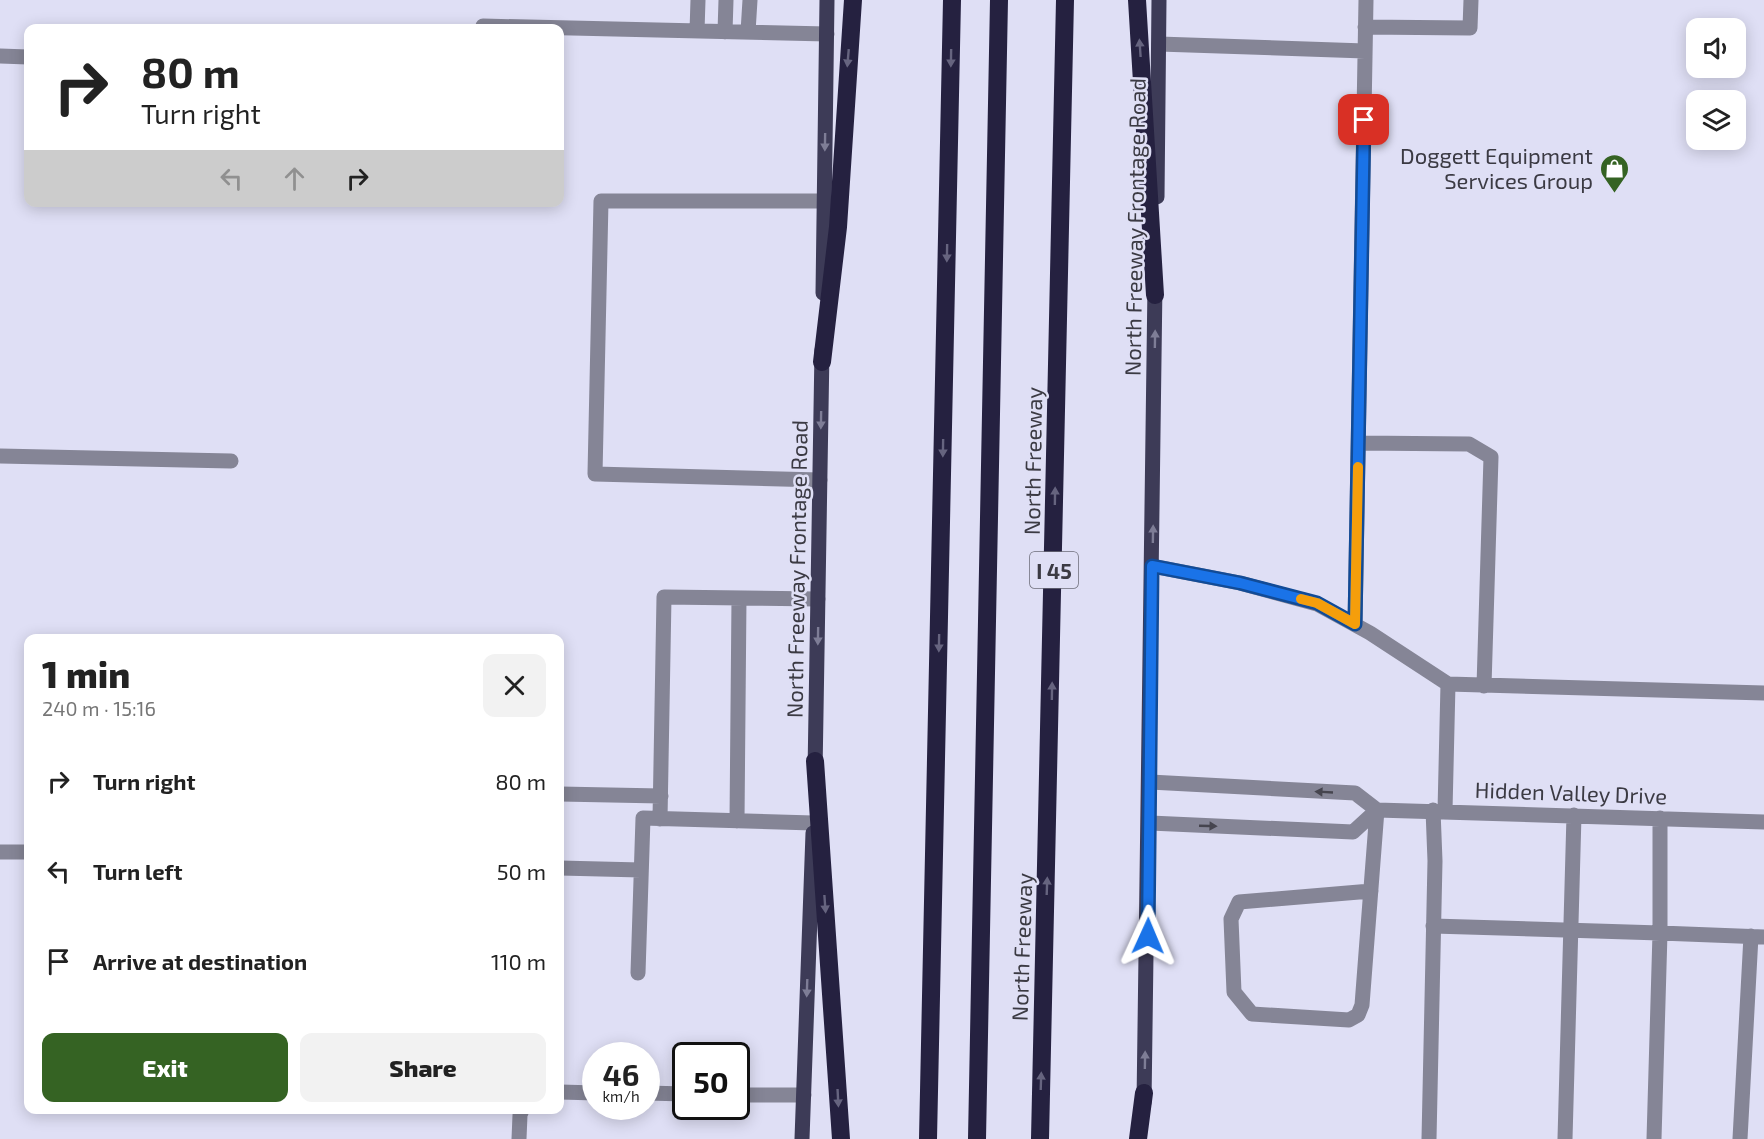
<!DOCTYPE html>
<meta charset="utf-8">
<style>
body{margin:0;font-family:"Exo 2",sans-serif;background:#f2f2f2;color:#222;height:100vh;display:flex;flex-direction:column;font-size:22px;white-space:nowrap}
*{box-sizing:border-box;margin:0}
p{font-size:20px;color:#767676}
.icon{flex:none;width:33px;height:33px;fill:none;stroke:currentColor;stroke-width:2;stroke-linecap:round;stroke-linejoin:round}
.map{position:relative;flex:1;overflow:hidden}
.drawer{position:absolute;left:24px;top:634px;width:540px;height:480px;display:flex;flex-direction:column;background:#fff;border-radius:12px;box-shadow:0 3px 15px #0003}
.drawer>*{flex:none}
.guide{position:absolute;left:24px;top:24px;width:540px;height:183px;border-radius:12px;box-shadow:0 3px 15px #0003;background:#fff;color:#222;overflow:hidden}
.buttons{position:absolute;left:1686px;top:18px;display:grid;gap:12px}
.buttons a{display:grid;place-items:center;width:60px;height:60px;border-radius:12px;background:#fff;box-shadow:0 3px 15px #0003;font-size:30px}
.speed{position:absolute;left:582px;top:1042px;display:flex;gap:12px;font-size:30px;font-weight:700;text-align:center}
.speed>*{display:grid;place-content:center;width:78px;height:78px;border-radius:50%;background:#fff;box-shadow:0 3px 15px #0003;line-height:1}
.speed small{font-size:15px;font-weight:400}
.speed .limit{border:3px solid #111;border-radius:9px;background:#fff;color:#111}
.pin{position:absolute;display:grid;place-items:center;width:51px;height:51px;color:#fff;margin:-26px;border-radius:12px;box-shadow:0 3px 9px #0006}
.me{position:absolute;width:66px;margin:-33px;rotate:1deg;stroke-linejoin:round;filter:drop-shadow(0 0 4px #0008)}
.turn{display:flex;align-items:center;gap:21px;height:126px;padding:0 18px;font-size:27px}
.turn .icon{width:78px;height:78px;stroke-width:2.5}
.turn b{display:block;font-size:42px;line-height:51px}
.lanes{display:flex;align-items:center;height:57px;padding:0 18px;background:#0003;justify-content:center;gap:30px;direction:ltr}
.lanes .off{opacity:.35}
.round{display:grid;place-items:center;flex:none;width:63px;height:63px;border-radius:12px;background:#f2f2f2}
.headline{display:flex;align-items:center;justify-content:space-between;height:102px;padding:0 18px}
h1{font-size:36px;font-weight:800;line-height:45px}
.cta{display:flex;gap:12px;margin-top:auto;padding:12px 18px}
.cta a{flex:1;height:69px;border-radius:12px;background:#356323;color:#fff;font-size:24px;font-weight:800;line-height:69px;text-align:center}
.cta a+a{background:#f2f2f2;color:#222}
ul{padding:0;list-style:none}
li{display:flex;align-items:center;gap:18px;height:90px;padding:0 18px}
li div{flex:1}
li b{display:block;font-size:22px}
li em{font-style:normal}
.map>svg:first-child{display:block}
</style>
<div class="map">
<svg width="1764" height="1139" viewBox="0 0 1764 1139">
<rect width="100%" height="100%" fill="#dfdff5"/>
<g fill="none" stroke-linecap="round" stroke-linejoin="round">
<!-- minor -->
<path stroke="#858596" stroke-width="15" d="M 483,26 L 827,34
M 1365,27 L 1470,28 L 1471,0
M 697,31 L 698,0
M 725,32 L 726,0
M 748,32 L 750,0
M 1159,44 L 1365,51
M 0,56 L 28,57
M 1359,443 L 1469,444 L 1491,457 L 1484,686
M 0,456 L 231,461
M 820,480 L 595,474 L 601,201 L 824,201
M 1152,566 L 1240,583 L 1317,604 L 1370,633 L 1448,684 L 1764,693
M 1355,624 L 1366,0
M 1150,782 L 1355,793 L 1377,810 L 1764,822
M 560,794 L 661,796
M 1445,811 L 1448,684
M 1660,818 L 1660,933 L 1764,937
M 660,819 L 664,597 L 818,599
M 737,821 L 739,598
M 1150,823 L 1353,832 L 1377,810
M 0,852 L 28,852
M 560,868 L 641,870
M 1371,891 L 1239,902 L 1231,919 L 1234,992 L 1252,1014 L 1349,1020 L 1358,1015 L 1362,1005 L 1377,810
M 1433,926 L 1660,933 L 1654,1139
M 638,973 L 643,818 L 813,823
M 560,1092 L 596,1093
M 646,1093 L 686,1094
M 736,1095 L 804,1095
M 519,1139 L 520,1115 L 522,1110
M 1429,1139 L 1435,861 L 1433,810
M 1565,1139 L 1574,815
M 1740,1139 L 1751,936"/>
<!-- major -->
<path stroke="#3d3b57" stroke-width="15" d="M 1157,197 L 1159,0
M 823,293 L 827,0
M 815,773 L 822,350
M 1144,1103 L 1155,284
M 802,1139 L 813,833"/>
<!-- highway -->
<path stroke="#252140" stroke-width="18" d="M 1137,0 L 1155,295
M 822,362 L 838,227 L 853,0
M 815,761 L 841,1139
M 928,1139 L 952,0
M 977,1139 L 999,0
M 1040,1139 L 1065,0
M 1138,1139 L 1144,1093"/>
</g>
<!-- one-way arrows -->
<defs><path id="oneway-solid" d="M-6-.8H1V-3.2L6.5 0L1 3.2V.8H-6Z" transform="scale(1.5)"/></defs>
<g fill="#66647f">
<use href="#oneway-solid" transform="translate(1140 48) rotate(-94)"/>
<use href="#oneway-solid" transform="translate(848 58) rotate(95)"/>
<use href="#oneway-solid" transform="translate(951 58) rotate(91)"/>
<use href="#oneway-solid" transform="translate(947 253) rotate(91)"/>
<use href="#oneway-solid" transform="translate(943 448) rotate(91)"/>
<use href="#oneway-solid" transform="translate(1055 496) rotate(-89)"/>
<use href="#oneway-solid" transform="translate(939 643) rotate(91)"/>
<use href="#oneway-solid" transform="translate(1052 691) rotate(-89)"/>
<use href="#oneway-solid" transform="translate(1047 886) rotate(-88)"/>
<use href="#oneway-solid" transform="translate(825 904) rotate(86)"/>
<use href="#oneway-solid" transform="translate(1041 1081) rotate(-88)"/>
<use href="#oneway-solid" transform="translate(838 1098) rotate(87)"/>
</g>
<g fill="#7e7d96">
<use href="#oneway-solid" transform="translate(825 142) rotate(91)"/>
<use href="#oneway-solid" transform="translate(1155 339) rotate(-89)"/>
<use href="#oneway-solid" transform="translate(821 420) rotate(91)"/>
<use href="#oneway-solid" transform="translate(1153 534) rotate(-89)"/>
<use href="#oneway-solid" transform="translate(818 636) rotate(91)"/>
<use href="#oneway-solid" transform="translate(807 988) rotate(92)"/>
<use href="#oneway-solid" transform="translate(1145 1060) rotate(-89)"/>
</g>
<g fill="#46454f">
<use href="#oneway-solid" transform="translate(1324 792) rotate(-177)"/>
<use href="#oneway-solid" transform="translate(1208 826) rotate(2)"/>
</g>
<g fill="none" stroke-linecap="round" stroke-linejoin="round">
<defs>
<path id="route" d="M 1148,936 L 1152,566 L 1240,583 L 1317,603 L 1355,624 L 1364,120"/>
</defs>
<!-- route casing -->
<use href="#route" stroke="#114b97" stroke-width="15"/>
<!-- route -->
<use href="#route" stroke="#1a73e8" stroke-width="10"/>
<!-- slow -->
<path stroke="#f59e0b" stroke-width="10" d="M 1301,599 L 1317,603 L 1355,624 L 1358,467"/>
</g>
<!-- icons -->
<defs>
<symbol id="shop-pin" viewBox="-11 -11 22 30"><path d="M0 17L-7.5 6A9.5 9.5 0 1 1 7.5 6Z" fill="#356323" stroke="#dfdff5"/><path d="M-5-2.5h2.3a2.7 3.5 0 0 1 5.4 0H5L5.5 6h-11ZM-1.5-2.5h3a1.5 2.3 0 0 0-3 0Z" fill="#fff"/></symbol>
</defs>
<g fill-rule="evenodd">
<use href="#shop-pin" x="1598" y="152" width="33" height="45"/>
</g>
<g text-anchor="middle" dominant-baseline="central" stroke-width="5" stroke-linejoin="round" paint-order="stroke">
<!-- shield labels -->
<rect fill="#dfdff5" stroke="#6c6c78" stroke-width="1.5" x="1030" y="552" width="48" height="36" rx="4.5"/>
<g font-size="21" font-weight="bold" fill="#3b3a43">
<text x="1054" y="570">I 45</text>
</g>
<!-- poi labels -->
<g font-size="22" fill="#3b3a43" stroke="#dfdff5" text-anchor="end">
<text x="1593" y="155">Doggett Equipment<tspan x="1593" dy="25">Services Group</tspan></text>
</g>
<!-- street labels -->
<g font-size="22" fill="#3b3a43" stroke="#dfdff5">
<text transform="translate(1134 227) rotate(-89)">North Freeway Frontage Road</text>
<text transform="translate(1032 461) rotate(-89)">North Freeway</text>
<text transform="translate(796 569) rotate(-89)">North Freeway Frontage Road</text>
<text transform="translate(1571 792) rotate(2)">Hidden Valley Drive</text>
<text transform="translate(1021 947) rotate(-88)">North Freeway</text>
</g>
</g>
</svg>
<div class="buttons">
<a><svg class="icon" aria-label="sound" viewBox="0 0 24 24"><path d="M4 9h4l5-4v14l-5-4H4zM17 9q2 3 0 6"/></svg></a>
<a><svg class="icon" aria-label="layers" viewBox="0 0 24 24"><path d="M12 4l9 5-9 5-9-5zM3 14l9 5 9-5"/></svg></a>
</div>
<div class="speed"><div>46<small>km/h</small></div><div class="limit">50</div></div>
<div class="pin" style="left:1364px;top:120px;background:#d93025"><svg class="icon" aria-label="arrive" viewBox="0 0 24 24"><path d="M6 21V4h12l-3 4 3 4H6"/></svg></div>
<svg class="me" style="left:1148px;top:936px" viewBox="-20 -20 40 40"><path d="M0-17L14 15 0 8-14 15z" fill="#1a73e8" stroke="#fff" stroke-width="4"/></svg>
<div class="guide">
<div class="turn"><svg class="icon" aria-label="right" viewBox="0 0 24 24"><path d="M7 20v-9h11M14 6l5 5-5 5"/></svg><div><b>80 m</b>Turn right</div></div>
<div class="lanes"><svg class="icon off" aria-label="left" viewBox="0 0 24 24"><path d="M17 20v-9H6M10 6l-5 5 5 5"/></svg><svg class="icon off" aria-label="ahead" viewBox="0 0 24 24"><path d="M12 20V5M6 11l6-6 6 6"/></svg><svg class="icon" aria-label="right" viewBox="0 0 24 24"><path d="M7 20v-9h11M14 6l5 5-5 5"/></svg></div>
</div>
<section class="drawer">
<div class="headline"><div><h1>1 min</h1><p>240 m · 15:16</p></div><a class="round"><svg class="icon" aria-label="close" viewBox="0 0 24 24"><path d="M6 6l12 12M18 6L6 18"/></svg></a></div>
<ul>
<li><svg class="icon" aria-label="right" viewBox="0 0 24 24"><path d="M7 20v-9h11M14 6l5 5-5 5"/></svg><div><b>Turn right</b></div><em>80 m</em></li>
<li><svg class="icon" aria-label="left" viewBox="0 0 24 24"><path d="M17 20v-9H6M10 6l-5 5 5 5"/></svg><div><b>Turn left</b></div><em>50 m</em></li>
<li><svg class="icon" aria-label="arrive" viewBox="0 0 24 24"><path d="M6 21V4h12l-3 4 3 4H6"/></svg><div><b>Arrive at destination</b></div><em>110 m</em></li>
</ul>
<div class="cta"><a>Exit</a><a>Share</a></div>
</section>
</div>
